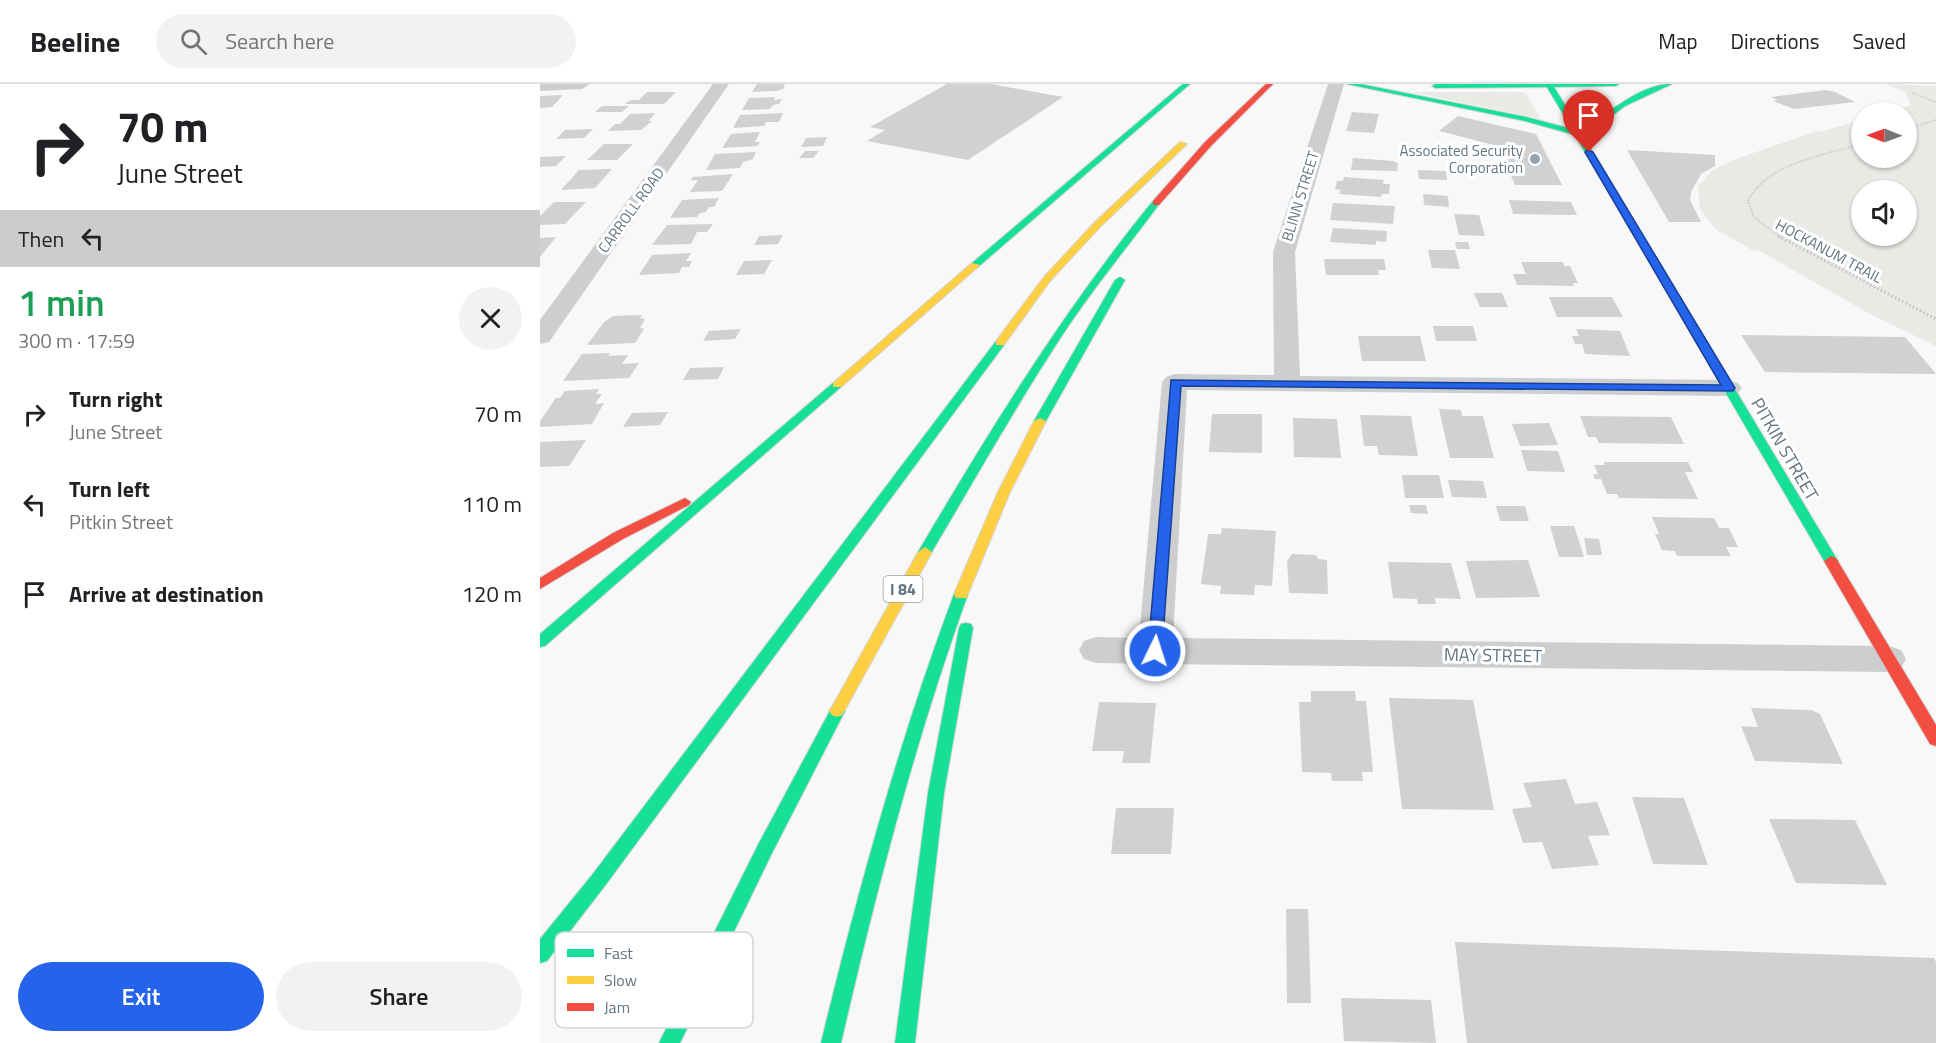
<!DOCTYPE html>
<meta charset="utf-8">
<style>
body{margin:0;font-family:"Titillium Web",sans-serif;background:#f2f2f2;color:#202124;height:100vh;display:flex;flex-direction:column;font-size:22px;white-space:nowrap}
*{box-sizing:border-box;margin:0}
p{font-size:20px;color:#757577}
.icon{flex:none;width:33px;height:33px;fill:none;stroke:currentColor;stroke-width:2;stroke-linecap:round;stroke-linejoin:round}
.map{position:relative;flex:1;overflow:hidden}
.panel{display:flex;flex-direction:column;background:#fff;width:540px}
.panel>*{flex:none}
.guide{background:#fff;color:#202124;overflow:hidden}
.needle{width:39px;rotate:271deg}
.tools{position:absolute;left:1311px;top:18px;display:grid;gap:12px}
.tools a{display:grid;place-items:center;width:66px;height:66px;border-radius:50%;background:#fff;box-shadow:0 2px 4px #0004;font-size:30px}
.pin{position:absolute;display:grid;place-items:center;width:51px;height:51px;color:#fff;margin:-62px -26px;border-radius:50% 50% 50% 0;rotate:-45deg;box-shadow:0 0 6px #0007}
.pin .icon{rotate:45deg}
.me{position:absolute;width:66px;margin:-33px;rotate:4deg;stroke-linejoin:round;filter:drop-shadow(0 0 4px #0008)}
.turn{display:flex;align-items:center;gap:21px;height:126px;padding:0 18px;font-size:27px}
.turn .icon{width:78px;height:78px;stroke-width:2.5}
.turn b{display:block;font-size:42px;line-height:51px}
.then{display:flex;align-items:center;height:57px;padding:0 18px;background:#0003;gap:12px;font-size:22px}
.round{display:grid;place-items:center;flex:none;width:63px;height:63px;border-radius:32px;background:#f2f2f2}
.summary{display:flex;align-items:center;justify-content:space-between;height:102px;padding:0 18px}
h1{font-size:36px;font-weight:600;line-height:45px;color:#1e9e55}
.primary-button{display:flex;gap:12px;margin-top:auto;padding:12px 18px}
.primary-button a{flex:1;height:69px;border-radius:36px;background:#2563eb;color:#fff;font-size:24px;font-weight:600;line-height:69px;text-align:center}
.primary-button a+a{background:#f2f2f2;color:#202124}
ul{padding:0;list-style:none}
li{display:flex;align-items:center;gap:18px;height:90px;padding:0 18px}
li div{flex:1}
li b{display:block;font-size:22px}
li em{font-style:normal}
header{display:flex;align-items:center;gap:36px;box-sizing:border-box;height:84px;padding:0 30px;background:#fff;border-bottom:2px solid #e0e0e0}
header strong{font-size:28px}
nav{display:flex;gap:33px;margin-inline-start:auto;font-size:21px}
.search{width:420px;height:54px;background:#f2f2f2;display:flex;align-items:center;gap:15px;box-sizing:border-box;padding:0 21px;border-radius:33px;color:#757577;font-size:22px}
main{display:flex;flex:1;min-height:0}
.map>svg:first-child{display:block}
</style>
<header>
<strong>Beeline</strong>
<div class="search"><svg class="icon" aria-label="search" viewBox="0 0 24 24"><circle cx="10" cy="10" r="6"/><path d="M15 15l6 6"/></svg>Search here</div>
<nav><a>Map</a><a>Directions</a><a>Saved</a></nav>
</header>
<main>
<section class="panel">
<div class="guide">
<div class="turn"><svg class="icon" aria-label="right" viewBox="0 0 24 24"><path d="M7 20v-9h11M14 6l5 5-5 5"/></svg><div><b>70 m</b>June Street</div></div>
<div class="then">Then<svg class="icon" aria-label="left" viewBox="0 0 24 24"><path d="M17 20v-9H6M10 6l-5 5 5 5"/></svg></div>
</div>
<div class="summary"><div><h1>1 min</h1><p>300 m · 17:59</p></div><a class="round"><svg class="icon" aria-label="close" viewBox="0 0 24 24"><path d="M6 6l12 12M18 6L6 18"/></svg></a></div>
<ul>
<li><svg class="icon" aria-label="right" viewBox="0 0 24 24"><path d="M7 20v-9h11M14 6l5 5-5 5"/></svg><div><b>Turn right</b><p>June Street</p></div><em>70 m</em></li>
<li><svg class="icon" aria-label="left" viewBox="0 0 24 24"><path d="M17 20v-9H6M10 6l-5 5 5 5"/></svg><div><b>Turn left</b><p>Pitkin Street</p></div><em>110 m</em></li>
<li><svg class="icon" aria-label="arrive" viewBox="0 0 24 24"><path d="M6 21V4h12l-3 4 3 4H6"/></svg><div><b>Arrive at destination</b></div><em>120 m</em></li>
</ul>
<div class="primary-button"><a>Exit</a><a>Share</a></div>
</section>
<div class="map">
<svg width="1396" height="959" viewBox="0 0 1396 959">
<rect width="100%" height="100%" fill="#f8f8f8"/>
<!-- green -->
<path fill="#e7eae5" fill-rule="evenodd" d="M 1346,0 L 1396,2 L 1396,262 L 1330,230 L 1218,166 L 1214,167 L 1175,145 L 1160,124 L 1158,103 L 1173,86 L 1196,75 L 1277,47 L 1281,48 L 1321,36 L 1322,74 L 1366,74 L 1366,28 L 1347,28 L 1371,21 L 1365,8 ZM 1322,106 L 1366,106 L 1366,152 L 1322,152 Z
M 872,8 L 981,8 L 986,10 L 1001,35 Z"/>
<!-- building -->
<path fill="#cfd1d2" d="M 217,0 L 242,0 L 245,1 L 243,5 L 236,7 L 212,8 Z
M 407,0 L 451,0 L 523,13 L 428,76 L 327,57 L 345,46 L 330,43 Z
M 1286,6 L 1295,8 L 1315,18 L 1254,25 L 1233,17 L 1237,16 L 1231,13 Z
M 107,8 L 136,8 L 124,20 L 85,20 L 90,16 L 99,16 Z
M 23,11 L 12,23 L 0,24 L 0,12 Z
M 235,13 L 234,16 L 242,15 L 239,20 L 233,21 L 230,25 L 202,26 L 209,14 Z
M 62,22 L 89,22 L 82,28 L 55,28 Z
M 812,28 L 839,30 L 834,49 L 806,47 Z
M 115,29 L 109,37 L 112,37 L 101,46 L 68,47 L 75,40 L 80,40 L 90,30 Z
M 243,29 L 239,38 L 226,38 L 224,42 L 193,44 L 200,31 Z
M 918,32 L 996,50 L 1022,101 L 975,101 L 958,62 L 899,47 Z
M 53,45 L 44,54 L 16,55 L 25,46 Z
M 220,48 L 215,58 L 220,58 L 217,62 L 182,64 L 191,50 Z
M 287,53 L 283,62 L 261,63 L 266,54 Z
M 64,60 L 93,60 L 77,76 L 47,76 Z
M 1087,66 L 1175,71 L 1175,82 L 1161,90 L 1151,108 L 1150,116 L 1161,138 L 1129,138 Z
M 265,67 L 279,67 L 273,74 L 259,74 Z
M 216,68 L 213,75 L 203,78 L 200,84 L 166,86 L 175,70 Z
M 26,72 L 16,82 L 0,83 L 0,73 Z
M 813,74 L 853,77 L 858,79 L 857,87 L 811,86 Z
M 72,85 L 55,104 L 21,106 L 39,86 Z
M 878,86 L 906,87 L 907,96 L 879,95 Z
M 193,90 L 182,107 L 150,108 L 158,96 L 151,96 L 153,93 Z
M 804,93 L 844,96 L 843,100 L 850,100 L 849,110 L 842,110 L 841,113 L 799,110 L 801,106 L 795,105 L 797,97 L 803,97 Z
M 883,110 L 908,112 L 909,123 L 884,121 Z
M 179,114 L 174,123 L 169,123 L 166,128 L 160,129 L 157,133 L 130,134 L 142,116 Z
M 969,116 L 1031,118 L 1037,131 L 973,130 Z
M 14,118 L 46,118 L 25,140 L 0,141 L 0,132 Z
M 793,119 L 855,122 L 853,140 L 790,136 Z
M 914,130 L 939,131 L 945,152 L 919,151 Z
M 173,140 L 167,148 L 157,148 L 151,160 L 112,161 L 127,141 Z
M 793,144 L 847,147 L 846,158 L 836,157 L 836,161 L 790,158 Z
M 243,151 L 238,160 L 214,161 L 219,152 Z
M 16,153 L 0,173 L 0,154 Z
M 915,158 L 928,158 L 930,165 L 917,165 Z
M 888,166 L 915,166 L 920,185 L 892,184 Z
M 151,169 L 146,177 L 152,177 L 149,183 L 142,183 L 139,189 L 99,191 L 112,171 Z
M 784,175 L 844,175 L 846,186 L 838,186 L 839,191 L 786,191 Z
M 232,176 L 224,190 L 196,191 L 204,177 Z
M 981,178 L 1023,178 L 1024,182 L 1030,182 L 1038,199 L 1033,199 L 1034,202 L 977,201 L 973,190 L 986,190 Z
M 934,209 L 962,209 L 968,223 L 940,223 Z
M 1009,213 L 1072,213 L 1083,233 L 1017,233 Z
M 102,231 L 100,234 L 105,235 L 100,244 L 104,245 L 95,259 L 47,261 L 64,238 L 73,232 Z
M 893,242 L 933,242 L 937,257 L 896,257 Z
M 201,245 L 195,255 L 163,257 L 169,247 Z
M 1036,245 L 1080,247 L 1090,272 L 1045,270 L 1042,260 L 1035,260 L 1032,252 L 1039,252 Z
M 1201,251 L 1365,253 L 1396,290 L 1225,288 Z
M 818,252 L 880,252 L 886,277 L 822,277 Z
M 70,269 L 68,272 L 88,271 L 82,280 L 99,279 L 89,294 L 23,297 L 42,270 Z
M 184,283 L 178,295 L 143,296 L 150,284 Z
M 59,305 L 56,310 L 62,310 L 55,320 L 64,319 L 52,340 L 0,343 L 0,337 L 16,314 L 20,314 L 25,307 Z
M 899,325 L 921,326 L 922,332 L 943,332 L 954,374 L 910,374 Z
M 128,328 L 120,341 L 83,343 L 92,329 Z
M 672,330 L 722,330 L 722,369 L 669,368 Z
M 820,331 L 871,332 L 878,372 L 839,371 L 837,362 L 824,362 Z
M 1040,332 L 1131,333 L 1144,360 L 1059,359 L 1056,353 L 1048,353 Z
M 753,334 L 797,335 L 801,374 L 754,373 Z
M 1009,339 L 1018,361 L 980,362 L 972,340 Z
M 46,356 L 29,382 L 0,383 L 0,358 Z
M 981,366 L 1018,367 L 1025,388 L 987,387 Z
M 1064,378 L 1148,378 L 1153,388 L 1145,388 L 1158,415 L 1079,414 L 1077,410 L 1067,410 L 1061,395 L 1055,395 L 1053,390 L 1058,390 L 1054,381 L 1065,381 Z
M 862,391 L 899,391 L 904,414 L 865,414 Z
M 908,396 L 943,397 L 947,414 L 912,413 Z
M 869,421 L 886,421 L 888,430 L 871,429 Z
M 956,422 L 985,422 L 989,437 L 960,437 Z
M 1112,433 L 1174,434 L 1179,444 L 1189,444 L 1198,463 L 1186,463 L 1191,472 L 1137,472 L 1135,467 L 1122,466 L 1115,450 L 1119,450 Z
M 1010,442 L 1034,442 L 1044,473 L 1019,473 Z
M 682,444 L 736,447 L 732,502 L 715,501 L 714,511 L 680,510 L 681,502 L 661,500 L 668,450 L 681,450 Z
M 1044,454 L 1059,455 L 1062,471 L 1047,471 Z
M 752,470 L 776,471 L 778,475 L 787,476 L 788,510 L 749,509 L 747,477 Z
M 988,476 L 1000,513 L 936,514 L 926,477 Z
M 848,478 L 911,479 L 921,515 L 895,514 L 896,520 L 878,520 L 877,515 L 853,514 Z
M 771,607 L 815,607 L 816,617 L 826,617 L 833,688 L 822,688 L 823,697 L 792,697 L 791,689 L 762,688 L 759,618 L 771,618 Z
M 849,614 L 933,616 L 954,726 L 862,725 Z
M 559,618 L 616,619 L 610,679 L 582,679 L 584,667 L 552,667 Z
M 1211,624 L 1271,626 L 1280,630 L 1303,680 L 1215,677 L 1201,642 L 1218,643 Z
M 1026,695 L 1035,720 L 1057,718 L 1070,751 L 1048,752 L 1059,781 L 1012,785 L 1002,758 L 983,759 L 972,725 L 992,723 L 983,699 Z
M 1092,713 L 1144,714 L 1168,781 L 1113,780 Z
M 576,724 L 634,724 L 631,770 L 571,770 Z
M 1229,735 L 1315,736 L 1347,801 L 1256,799 Z
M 746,825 L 768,825 L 771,919 L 747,919 Z
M 915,858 L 1394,874 L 1396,878 L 1396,959 L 927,959 Z
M 801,914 L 891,916 L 896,959 L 804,957 Z"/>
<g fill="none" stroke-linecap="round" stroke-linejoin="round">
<defs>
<path id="fast" d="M 643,0 L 650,0 L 438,183 L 432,183 L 432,179 Z
M 807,0 L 820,0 L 986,33 L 1032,45 L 1007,3 L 895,4 L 892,2 L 895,0 L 1079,0 L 1076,2 L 1014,3 L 1040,45 C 1069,31 1098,0 1132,0 L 1085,22 L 1059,42 L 1042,50 L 1298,477 L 1296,480 L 1286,480 L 1035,51 L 985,37 Z
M 613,117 L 620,119 C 589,161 556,201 527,244 C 478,318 435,395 390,471 L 380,471 L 378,468 C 450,346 523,227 613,117 Z
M 580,193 L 585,196 L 506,337 L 504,339 L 496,339 L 494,337 L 575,196 Z
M 460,256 L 464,257 L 464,261 L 64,803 L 7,877 L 0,879 L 0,855 L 52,791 L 456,257 Z
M 297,298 L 301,299 L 301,303 L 5,562 L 0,563 L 0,550 L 293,299 Z
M 421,505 L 428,510 C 375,657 336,807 301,959 L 281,959 C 318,807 359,657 414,510 Z
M 426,539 L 431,540 L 433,544 L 404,709 L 375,959 L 355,959 L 388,709 L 419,544 L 421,540 Z
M 297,621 L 302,623 L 305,627 L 231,771 L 140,959 L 119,959 L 219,759 L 292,623 Z"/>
<path id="slow" d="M 640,58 L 647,60 L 560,143 L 510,197 L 464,261 L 456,261 L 456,257 L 504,193 L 554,139 Z
M 432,179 L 440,181 L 301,303 L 293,303 L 293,299 Z
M 500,334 L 506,337 L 470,408 L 428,510 L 426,514 L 416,514 L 414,510 L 458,408 L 494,337 Z
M 385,463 L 392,468 L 302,631 L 297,633 L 292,631 L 289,627 L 292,623 L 378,468 Z"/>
<path id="jam" d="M 726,0 L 733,0 L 671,62 L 619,121 L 613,121 L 613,117 L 665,58 Z
M 145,414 L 151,418 L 149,421 L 83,455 L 0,505 L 0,494 L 73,449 Z
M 1291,472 L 1296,474 L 1396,641 L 1396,662 L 1390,660 L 1284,477 Z"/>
</defs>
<!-- fast casing -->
<use href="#fast" stroke="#d4d5d6" stroke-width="2"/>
<!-- slow casing -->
<use href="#slow" stroke="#d4d5d6" stroke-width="2"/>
<!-- jam casing -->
<use href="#jam" stroke="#d4d5d6" stroke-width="2"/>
<!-- path-far1 -->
<path stroke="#cacbcc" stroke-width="2" stroke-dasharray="1.5 1.5" stroke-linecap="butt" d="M 1372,9 L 1396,18
M 1366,45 L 1396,36
M 1241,154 L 1214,133 L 1208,117 C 1227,79 1284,71 1322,60"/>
<!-- path -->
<path stroke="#cacbcc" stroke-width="3" stroke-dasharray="2 2" stroke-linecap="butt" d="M 1238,152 L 1396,235"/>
<!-- street -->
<path fill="#cdcecf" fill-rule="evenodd" d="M 0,0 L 50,0 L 42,5 L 0,7 Z
M 173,0 L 189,0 L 9,258 L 0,260 L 0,236 Z
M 788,0 L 804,0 L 755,168 L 760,292 L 1189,296 L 1198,299 L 1202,304 L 1198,309 L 1189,312 L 647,306 L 633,554 L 1349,562 L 1361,566 L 1366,575 L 1361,584 L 1349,588 L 615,580 L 556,579 L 544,575 L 539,566 L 544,557 L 556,553 L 599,554 L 622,298 L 626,293 L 635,290 L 734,291 L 733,168 Z"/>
<!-- fast -->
<use href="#fast" fill="#16e098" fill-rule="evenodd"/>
<!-- slow -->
<use href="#slow" fill="#ffcf43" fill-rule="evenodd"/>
<!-- jam -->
<use href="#jam" fill="#f24e42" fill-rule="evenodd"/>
</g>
<!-- route -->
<path fill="#2563eb" stroke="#184099" stroke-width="1.5" d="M 1047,66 L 1053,68 L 1195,304 L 1193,307 L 641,302 L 622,567 L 620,571 L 610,571 L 608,567 L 631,296 L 1181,301 L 1045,68 Z"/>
<!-- markers -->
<circle fill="#98a3ab" stroke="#fff" stroke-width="2" cx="995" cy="75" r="6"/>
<g text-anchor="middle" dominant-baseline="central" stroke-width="6" stroke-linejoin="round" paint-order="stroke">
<!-- far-poi labels -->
<g font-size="15" fill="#647582" stroke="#fff" text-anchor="end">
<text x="983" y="66">Associated Security<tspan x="983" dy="17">Corporation</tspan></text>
</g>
<!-- far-street labels -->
<g font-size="15" fill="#647582" stroke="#fff">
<text transform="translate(760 112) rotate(-73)">BLINN STREET</text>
<text transform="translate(91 126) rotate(-54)">CARROLL ROAD</text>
<text transform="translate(1289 167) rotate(28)">HOCKANUM TRAIL</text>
</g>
<!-- shield labels -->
<rect fill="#fff" stroke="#929ea8" stroke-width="1.5" x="343.5" y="492" width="39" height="26" rx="4.5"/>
<g font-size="16" font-weight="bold" fill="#647582">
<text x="363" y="505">I 84</text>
</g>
<!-- street labels -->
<g font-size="18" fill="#647582" stroke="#fff">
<text transform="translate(1245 365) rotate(60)">PITKIN STREET</text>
<text transform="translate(953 571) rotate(1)">MAY STREET</text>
</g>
</g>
<!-- legend -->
<rect x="15" y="848" width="198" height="96" rx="9" fill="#fff" stroke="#d0d6da" stroke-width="1.5"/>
<rect x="27" y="865" width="27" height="8" fill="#16e098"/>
<rect x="27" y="892" width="27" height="8" fill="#ffcf43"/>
<rect x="27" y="919" width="27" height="8" fill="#f24e42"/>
<g font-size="16" fill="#647582">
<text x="64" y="875">Fast</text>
<text x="64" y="902">Slow</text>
<text x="64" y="929">Jam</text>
</g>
</svg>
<div class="tools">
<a><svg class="needle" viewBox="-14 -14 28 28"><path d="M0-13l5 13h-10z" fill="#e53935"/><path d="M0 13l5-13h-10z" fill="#757577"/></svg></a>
<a><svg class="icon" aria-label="sound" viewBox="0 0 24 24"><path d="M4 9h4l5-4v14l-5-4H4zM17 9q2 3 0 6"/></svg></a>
</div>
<div class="pin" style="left:1049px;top:68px;background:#d93025"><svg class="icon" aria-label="arrive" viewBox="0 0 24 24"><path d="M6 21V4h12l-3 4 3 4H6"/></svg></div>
<svg class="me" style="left:615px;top:567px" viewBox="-20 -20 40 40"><circle r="17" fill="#2563eb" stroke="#fff" stroke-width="3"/><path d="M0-11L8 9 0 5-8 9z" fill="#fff"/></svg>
</div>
</main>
